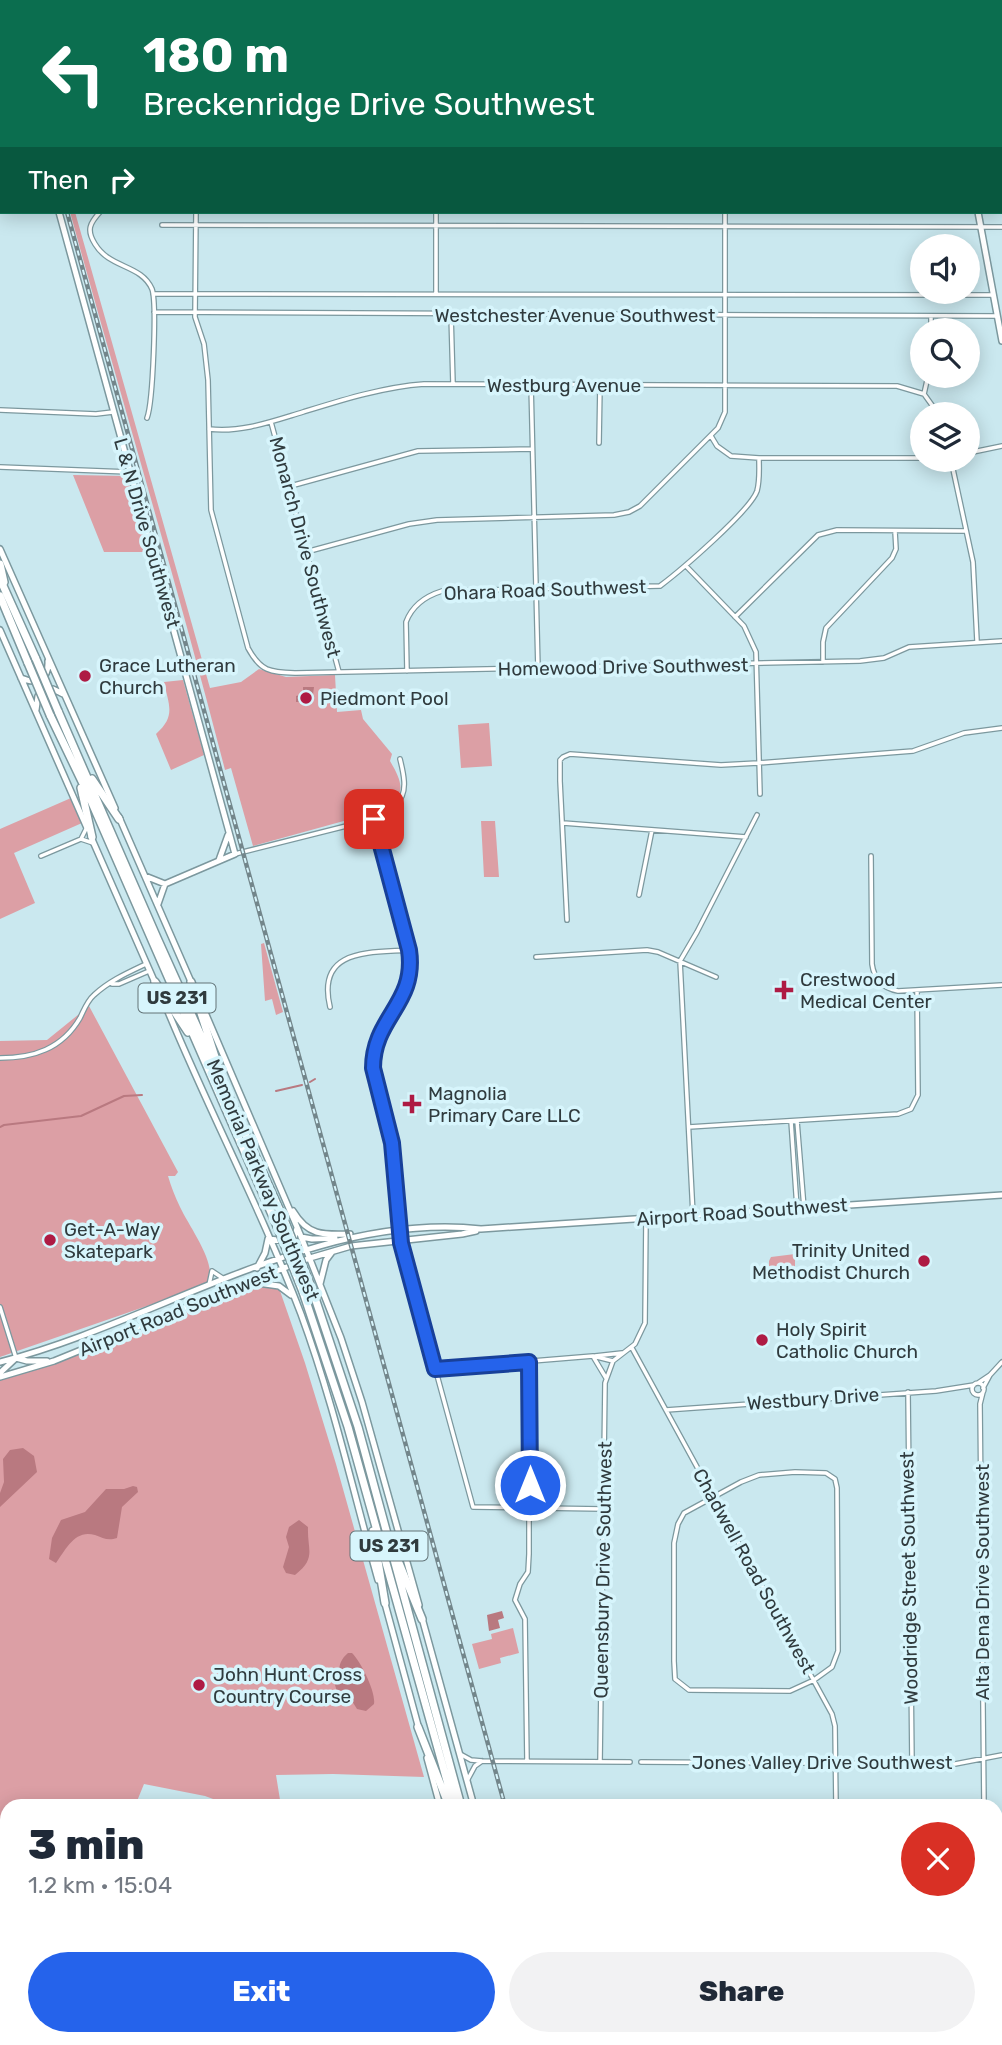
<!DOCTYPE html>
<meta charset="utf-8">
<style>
body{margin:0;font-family:Rubik,sans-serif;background:#f2f2f3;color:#1f2937;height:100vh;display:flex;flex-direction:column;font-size:26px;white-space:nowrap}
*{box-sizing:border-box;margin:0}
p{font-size:23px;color:#747a83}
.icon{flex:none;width:38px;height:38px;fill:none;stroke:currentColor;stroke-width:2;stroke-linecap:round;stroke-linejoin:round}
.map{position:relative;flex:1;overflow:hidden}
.panel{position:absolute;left:0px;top:1799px;width:1003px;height:247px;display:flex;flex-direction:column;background:#fff;border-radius:21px 21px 0 0;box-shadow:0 4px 18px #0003}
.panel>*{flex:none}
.top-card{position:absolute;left:0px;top:0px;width:1003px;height:214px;box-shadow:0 4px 18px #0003;background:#0b6e4f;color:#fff;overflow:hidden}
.tools{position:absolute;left:910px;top:234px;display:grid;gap:14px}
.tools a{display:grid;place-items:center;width:70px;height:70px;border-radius:50%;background:#fff;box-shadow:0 4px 18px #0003;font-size:35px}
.pin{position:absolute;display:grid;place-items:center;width:60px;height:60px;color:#fff;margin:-30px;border-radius:14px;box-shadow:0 4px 10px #0006}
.me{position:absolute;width:77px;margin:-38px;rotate:0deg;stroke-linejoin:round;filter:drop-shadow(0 0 5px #0008)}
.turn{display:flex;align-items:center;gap:24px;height:147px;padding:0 28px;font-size:32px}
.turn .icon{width:91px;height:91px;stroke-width:2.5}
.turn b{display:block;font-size:49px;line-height:60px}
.then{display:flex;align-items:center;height:66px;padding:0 28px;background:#0003;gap:14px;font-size:26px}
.round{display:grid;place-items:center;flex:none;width:74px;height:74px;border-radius:37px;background:#f2f2f3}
.overview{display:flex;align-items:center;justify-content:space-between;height:119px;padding:0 28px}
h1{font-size:42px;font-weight:800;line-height:52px}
.action{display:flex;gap:14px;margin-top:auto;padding:14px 28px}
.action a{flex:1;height:80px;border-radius:42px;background:#2563eb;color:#fff;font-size:28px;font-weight:800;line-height:80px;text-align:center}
.action a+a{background:#f2f2f3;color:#1f2937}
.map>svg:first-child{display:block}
</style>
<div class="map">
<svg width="1002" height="2045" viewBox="0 0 1002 2045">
<rect width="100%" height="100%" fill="#cae8ef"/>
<!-- green -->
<path fill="#dc9fa5" d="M 70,212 L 75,212 L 210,688 L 241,682 L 259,669 L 286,677 L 335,675 L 337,712 L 361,710 L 363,719 L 392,754 L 390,761 C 403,783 408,797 380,811 L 253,846 L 231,768 L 225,770 C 177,583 121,398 70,212 Z
M 73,475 L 127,476 L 148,552 L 104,552 Z
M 183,680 L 204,755 L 171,770 L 156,734 C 176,716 169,706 164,682 Z
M 489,723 L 492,766 L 461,768 L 458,725 Z
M 71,798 L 82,823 L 14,853 L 35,903 L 0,919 L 0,829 Z
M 481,821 L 495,821 L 499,877 L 484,877 Z
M 264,943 L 283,1012 L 276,1015 L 272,999 L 265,1001 L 261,944 Z
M 89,1006 L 178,1172 L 175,1176 L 168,1176 C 171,1186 175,1197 180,1207 C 189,1226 213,1258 210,1278 C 209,1286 199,1288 193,1290 L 0,1357 L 0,1041 L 47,1040 Z
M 795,1254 L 795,1273 L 778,1278 L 775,1271 L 769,1269 L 769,1261 L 771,1257 Z
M 255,1285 L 279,1288 L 305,1363 L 336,1464 L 424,1777 L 333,1774 L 276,1775 L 281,1806 L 232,1806 L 205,1796 L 144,1784 L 135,1806 L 7,1806 L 7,1991 L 0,1993 L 0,1380 L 83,1352 Z
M 513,1628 L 519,1653 L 500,1658 L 501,1663 L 479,1669 L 472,1644 L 492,1639 L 491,1634 Z
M 0,2021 L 7,2022 L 7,2039 L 31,2039 L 21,2045 L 0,2045 Z"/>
<!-- water -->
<path fill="#b97980" d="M 303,687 L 314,687 L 312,702 L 296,702 L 296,696 L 303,694 Z
M 23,1448 L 34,1456 L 37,1472 L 0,1507 L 0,1493 L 4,1482 L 3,1459 L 10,1450 Z
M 133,1486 L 137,1487 L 138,1492 L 122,1507 L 117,1538 C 108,1541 103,1538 95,1535 C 75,1529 66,1549 56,1563 L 49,1559 L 52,1538 L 61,1520 L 85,1512 L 106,1489 L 124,1489 Z
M 299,1520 L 308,1527 C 307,1550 317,1558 295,1575 L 286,1573 L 283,1567 L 289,1547 L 286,1537 L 289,1527 Z
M 502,1611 L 504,1618 L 498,1620 L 500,1628 L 489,1631 L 487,1615 Z
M 348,1653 L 352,1653 C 361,1662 376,1692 374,1704 L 366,1711 L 357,1709 L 352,1701 L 339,1698 L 335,1685 C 343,1673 334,1665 348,1653 Z"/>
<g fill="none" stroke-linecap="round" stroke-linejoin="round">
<!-- stream -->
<path stroke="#b97980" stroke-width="2" d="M 310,1082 L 315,1079
M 276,1091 L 302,1085
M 0,1127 L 4,1125 L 81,1116 L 124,1096 L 142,1095"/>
<defs>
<path id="street" d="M 126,0 L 127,2
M 371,0 L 373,2
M 508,0 L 508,2
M 579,0 L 580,2
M 647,0 L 648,2
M 674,0 L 675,2
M 784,0 L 784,2
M 178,2 L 181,0
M 283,2 L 286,0
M 462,2 L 465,0
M 905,2 L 909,0
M 1001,15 L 1002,15
M 1001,29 L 1002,29
M 1001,72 L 1002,72
M 1001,87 L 1002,87
M 1001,130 L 1002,130
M 100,212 C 90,223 86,230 95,244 C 110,269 141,264 152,289 C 157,303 153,402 147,418
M 196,212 L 195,317 L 204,344 L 208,380 L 211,510 L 248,648 C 261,672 270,672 296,673 L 860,661 L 884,658 L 909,647 L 1002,641
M 162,225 L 1002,227
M 153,294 L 993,295
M 436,294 L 436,212
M 154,312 L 997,316
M 451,314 L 453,384
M 931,316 L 931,331
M 531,384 L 538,669
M 924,394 L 928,376
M 0,410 L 96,414 L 113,412
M 271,422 L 339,672
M 209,429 C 241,433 273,421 303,412 C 342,400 383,387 424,384 L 897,386 L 924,394 L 939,415
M 711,436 L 717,446 L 731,456 L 759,458 L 922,458
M 599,443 L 600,385
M 968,453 L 1002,446
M 951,460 L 973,562 L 977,641
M 0,467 L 129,472
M 287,487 L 418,451 L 532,449
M 306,552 L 409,524 L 437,520 L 614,515 L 629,512 L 640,506 L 718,428 L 725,412 L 725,212
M 686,566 L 744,626 L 756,652 L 760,794
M 735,617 L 818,535 L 837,530 L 965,531
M 823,662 L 823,642 L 826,628 L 892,558 L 896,549 L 895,531
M 407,671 L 406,622 C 412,606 426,596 442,591 L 660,586 C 680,571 750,511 757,491 C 760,480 759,469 759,458
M 374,819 L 389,870 L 411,967 L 408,986 L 376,1040 L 373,1067 L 392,1143 L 401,1243 L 473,1507 L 603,1509
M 563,823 L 746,837
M 87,827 L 81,839 L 93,843
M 235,854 L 374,819 C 405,802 409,795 400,759
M 41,856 L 81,839
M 871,856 L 872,964 C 874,979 882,988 898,991 L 1002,985
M 639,895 L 652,830
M 567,920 L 560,781 L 560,760 L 563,757 L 570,754 L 721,765 L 758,763 L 913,751 L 964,733 L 1002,728
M 536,957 L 647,950 L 658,952 L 716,977
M 112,984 L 119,984 L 149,971
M 330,1007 C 316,948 370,953 409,950
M 0,1058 C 33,1058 62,1049 80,1018 C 84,1010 87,1001 94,995 C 109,981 127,973 146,964
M 791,1121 L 797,1208
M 797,1121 L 804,1208
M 689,1127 L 898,1114 L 911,1109 L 918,1095 L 917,990
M 693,1215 L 680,961 L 697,932 L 757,815
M 209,1285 L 212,1271 L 224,1279
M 0,1307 L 16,1358
M 632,1348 L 832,1714 L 835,1726 L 836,1806
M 595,1356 L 622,1353
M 594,1358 L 606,1378
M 435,1369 L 593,1356 L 613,1361
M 978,1383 L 990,1375 L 1002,1362
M972 1389a6 6 0 1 1 12 0a6 6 0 1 1-12 0Z
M 983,1388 L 990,1375
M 908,1392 L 912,1764
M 983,1392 L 980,1404 L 984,1806
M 666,1410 L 936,1391 L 974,1385
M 795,1472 L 826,1473 L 835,1479 L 837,1488 L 838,1651 L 832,1667 L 814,1680 L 790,1691 L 689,1690 L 675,1679 L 674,1661 L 674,1543 L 678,1524 L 684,1513 L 741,1482 L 759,1475 Z
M 460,1754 L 471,1760 L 482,1761 L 630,1762
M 527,1761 L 525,1619 L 515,1600 L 520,1584 L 528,1572 L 529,1554 L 529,1362
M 600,1762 L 605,1383 L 613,1361 L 635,1344 L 645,1323 L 646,1218
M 641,1762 L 955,1764 L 1002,1755
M 468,1779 L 475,1766 L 482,1761
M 996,1912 L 1002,1912
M 0,2019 L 7,2019
M 267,2039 L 271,2045
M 624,2039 L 625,2045
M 987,2039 L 987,2045
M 32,2045 L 41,2039
M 743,2045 L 745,2039
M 841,2045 L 845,2039
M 928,2045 L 933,2039"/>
<path id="secondary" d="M 0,0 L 2,6
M 891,0 L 892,2
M 0,148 L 2,148
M 1001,154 L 1002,154
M 59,212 L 235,854 L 165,884 L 145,876
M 978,212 L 1002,341
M 0,549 L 115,808
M 0,630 L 87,828
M 21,678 C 37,685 49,679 48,661
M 36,710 L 38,696 L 53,689 L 63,694
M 119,817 L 192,984
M 91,837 L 156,985
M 219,860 L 228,835
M 158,904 L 165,884
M 162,997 C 205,1104 260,1206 301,1314 C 333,1401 353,1491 378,1580
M 201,1003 L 300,1234 L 341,1338 L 362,1402 L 419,1605
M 293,1211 C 308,1236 323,1235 350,1234
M 301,1237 L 312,1239 L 335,1238
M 268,1239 L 288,1241 L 294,1238 L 297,1228
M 257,1268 L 265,1253 L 268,1239
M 251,1282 L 279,1286 L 291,1295
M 320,1284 L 326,1260 L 332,1252
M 16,1358 L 27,1361 L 47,1361
M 0,1362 C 157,1322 315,1211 481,1229 L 1002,1195
M 0,1373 L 16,1358
M 0,1377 L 54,1361 L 248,1282 L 310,1258 L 351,1246 L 462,1234 L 476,1231
M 384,1600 L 419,1729
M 422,1618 L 474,1806
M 427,1758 L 440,1806
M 501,2039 L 503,2045
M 538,2039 L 540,2045"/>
<path id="highway" d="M 0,564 L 4,582
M 0,579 L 36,659
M 0,596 L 28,663
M 58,711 L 157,938 L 285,1222
M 50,715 L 89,796 L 277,1226
M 92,779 L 119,819
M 81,788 L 92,837
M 155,982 L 188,1032
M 191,982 L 218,1066
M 312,1289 L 358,1427 L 461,1806
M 303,1292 L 348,1427 L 454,1806
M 373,1531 L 385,1603
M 397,1558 L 422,1619
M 418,1727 L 449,1806
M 511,2039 L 512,2045
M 517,2039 L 519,2045
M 525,2039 L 527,2045"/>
</defs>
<!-- street casing -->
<use href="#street" stroke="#7c989e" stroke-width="6"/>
<!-- secondary casing -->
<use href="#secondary" stroke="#7c989e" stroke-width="8"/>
<!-- highway casing -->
<use href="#highway" stroke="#7c989e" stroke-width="10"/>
<!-- street -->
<use href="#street" stroke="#fff" stroke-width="3.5"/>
<!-- secondary -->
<use href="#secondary" stroke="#fff" stroke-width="5"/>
<!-- highway -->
<use href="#highway" stroke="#fff" stroke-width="7"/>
<defs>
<path id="rail" d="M 9,0 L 10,2
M 67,212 L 505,1806
M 569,2039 L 571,2045"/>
</defs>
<!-- rail casing -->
<use href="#rail" stroke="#73868b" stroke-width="4.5"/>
<!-- rail -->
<use href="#rail" stroke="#d7f5fc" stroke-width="2" stroke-dasharray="5" stroke-linecap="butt"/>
<defs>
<path id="highway-bridge" d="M 36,659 L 58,711
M 28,663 L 50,715
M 285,1222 L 312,1289
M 277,1226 L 303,1292"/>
</defs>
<!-- highway-bridge casing -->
<use href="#highway-bridge" stroke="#7c989e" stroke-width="10" stroke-linecap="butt"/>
<!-- highway-bridge -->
<use href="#highway-bridge" stroke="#fff" stroke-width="7"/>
</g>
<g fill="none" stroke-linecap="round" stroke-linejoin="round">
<defs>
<path id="route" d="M 374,819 L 409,950 C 417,1004 373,1017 373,1068 L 392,1143 L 401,1243 L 435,1369 L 529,1362 L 530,1485"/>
</defs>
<!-- route casing -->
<use href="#route" stroke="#184099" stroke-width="18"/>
<!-- route -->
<use href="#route" stroke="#2563eb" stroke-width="12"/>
</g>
<!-- markers -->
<g fill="#ae1b44" stroke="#d7f5fc" stroke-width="2.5">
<circle cx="85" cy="676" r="7"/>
<circle cx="306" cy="698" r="7"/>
<path d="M780.5 979.5h7v7h7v7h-7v7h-7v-7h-7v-7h7z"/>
<path d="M408.5 1093.5h7v7h7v7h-7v7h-7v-7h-7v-7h7z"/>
<circle cx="50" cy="1240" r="7"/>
<circle cx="924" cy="1261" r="7"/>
<circle cx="762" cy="1340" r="7"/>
<circle cx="199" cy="1685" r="7"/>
</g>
<g text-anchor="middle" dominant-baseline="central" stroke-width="7" stroke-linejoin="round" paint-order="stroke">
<!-- shield labels -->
<g fill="#d7f5fc" stroke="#627377" stroke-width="2">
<rect x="138.5" y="983.5" width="77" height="29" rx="5"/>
<rect x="350.5" y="1531.5" width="77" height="29" rx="5"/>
</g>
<g font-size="18" font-weight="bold" fill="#303b3e">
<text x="177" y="998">US 231</text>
<text x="389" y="1546">US 231</text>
</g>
<!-- street labels -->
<g font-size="19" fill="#303b3e" stroke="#d7f5fc">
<text x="575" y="315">Westchester Avenue Southwest</text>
<text x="564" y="385">Westburg Avenue</text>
<text transform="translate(147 533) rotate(74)">L &amp; N Drive Southwest</text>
<text transform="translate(305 547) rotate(75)">Monarch Drive Southwest</text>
<text transform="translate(545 590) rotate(-2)">Ohara Road Southwest</text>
<text transform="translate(623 667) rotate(-1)">Homewood Drive Southwest</text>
<text transform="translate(263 1180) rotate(67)">Memorial Parkway Southwest</text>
<text transform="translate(742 1212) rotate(-4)">Airport Road Southwest</text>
<text transform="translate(178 1311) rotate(-22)">Airport Road Southwest</text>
<text transform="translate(813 1399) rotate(-4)">Westbury Drive</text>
<text transform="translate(603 1570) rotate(-89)">Queensbury Drive Southwest</text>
<text transform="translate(754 1571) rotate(61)">Chadwell Road Southwest</text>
<text transform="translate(909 1578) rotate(-91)">Woodridge Street Southwest</text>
<text transform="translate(982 1582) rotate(-90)">Alta Dena Drive Southwest</text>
<text x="822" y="1762">Jones Valley Drive Southwest</text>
</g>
<!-- poi labels -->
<g font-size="19" fill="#303b3e" stroke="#d7f5fc" text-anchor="start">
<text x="99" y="665">Grace Lutheran<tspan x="99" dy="22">Church</tspan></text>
<text x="320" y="698">Piedmont Pool</text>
<text x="800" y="979">Crestwood<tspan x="800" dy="22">Medical Center</tspan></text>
<text x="428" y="1093">Magnolia<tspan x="428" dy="22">Primary Care LLC</tspan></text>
<text x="64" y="1229">Get-A-Way<tspan x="64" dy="22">Skatepark</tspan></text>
<text x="910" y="1250" text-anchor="end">Trinity United<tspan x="910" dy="22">Methodist Church</tspan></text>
<text x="776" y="1329">Holy Spirit<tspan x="776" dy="22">Catholic Church</tspan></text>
<text x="213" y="1674">John Hunt Cross<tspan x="213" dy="22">Country Course</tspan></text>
</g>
</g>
</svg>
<div class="tools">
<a><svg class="icon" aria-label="sound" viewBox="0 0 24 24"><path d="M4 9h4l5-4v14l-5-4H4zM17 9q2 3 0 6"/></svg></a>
<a><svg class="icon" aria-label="search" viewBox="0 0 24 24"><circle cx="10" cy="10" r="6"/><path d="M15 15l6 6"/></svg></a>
<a><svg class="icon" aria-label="layers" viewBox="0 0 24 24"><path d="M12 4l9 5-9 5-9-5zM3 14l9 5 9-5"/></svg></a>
</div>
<div class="pin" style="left:374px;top:819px;background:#d93025"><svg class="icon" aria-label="arrive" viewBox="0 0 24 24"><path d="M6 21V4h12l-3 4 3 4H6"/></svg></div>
<svg class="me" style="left:530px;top:1485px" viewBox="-20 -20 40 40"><circle r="17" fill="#2563eb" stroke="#fff" stroke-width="3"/><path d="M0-11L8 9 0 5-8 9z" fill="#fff"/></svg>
<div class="top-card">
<div class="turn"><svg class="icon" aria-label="left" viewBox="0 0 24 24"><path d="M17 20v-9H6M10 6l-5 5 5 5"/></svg><div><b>180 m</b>Breckenridge Drive Southwest</div></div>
<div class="then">Then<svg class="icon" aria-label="right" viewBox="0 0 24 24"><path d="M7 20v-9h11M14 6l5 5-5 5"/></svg></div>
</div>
<section class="panel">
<div class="overview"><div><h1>3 min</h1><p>1.2 km · 15:04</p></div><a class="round" style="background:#d93025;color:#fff"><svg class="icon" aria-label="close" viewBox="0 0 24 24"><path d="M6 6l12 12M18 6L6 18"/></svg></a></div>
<div class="action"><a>Exit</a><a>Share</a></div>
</section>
</div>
